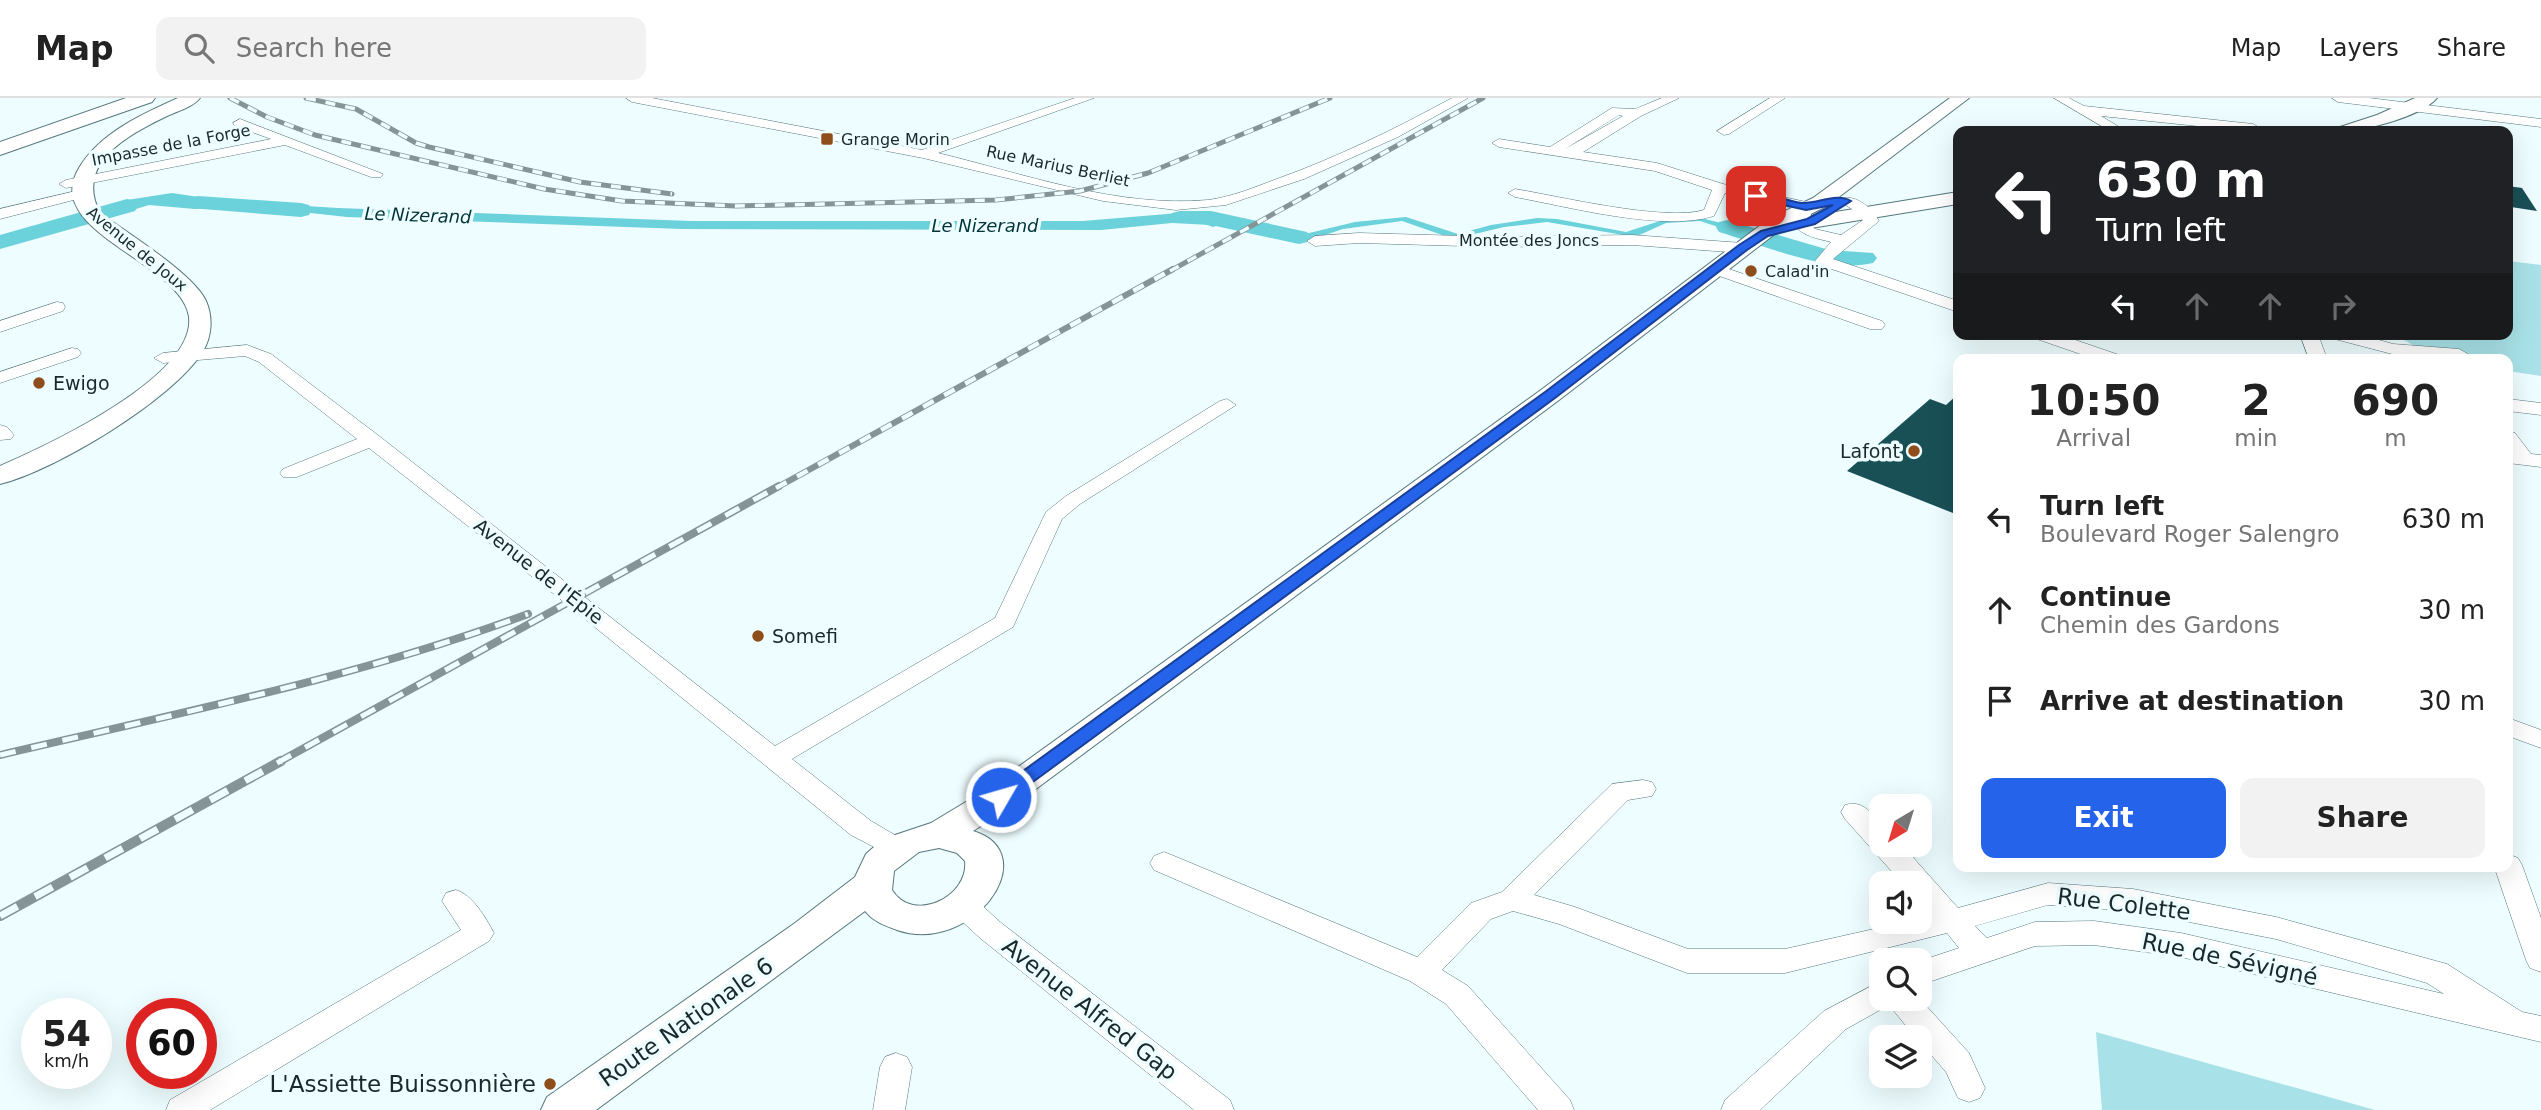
<!DOCTYPE html>
<meta charset="utf-8">
<style>
body{margin:0;font-family:"DejaVu Sans",sans-serif;background:#f2f2f2;color:#222;height:100vh;display:flex;flex-direction:column;font-size:26px;white-space:nowrap}
*{box-sizing:border-box;margin:0}
p{font-size:23px;color:#767676}
.icon{flex:none;width:38px;height:38px;fill:none;stroke:currentColor;stroke-width:2;stroke-linecap:round;stroke-linejoin:round}
.map{position:relative;flex:1;overflow:hidden}
.details{position:absolute;left:1953px;top:256px;width:560px;height:518px;display:flex;flex-direction:column;background:#fff;border-radius:14px;box-shadow:0 7px 28px #0002}
.details>*{flex:none}
.hud{position:absolute;left:1953px;top:28px;width:560px;height:214px;border-radius:14px;box-shadow:0 7px 28px #0002;background:#202124;color:#fff;overflow:hidden}
.needle{width:46px;rotate:218deg}
.fabs{position:absolute;left:1869px;top:696px;display:grid;gap:14px}
.fabs a{display:grid;place-items:center;width:63px;height:63px;border-radius:14px;background:#fff;box-shadow:0 7px 28px #0002;font-size:35px}
.speed{position:absolute;left:21px;top:900px;display:flex;gap:14px;font-size:35px;font-weight:700;text-align:center}
.speed>*{display:grid;place-content:center;width:91px;height:91px;border-radius:50%;background:#fff;box-shadow:0 7px 28px #0002;line-height:1}
.speed small{font-size:18px;font-weight:400}
.speed .limit{border:10px solid #d22;background:#fff;color:#111}
.pin{position:absolute;display:grid;place-items:center;width:60px;height:60px;color:#fff;margin:-30px;border-radius:14px;box-shadow:0 4px 10px #0006}
.me{position:absolute;width:77px;margin:-38px;rotate:52deg;stroke-linejoin:round;filter:drop-shadow(0 0 5px #0008)}
.turn{display:flex;align-items:center;gap:24px;height:147px;padding:0 28px;font-size:32px}
.turn .icon{width:91px;height:91px;stroke-width:2.5}
.turn b{display:block;font-size:49px;line-height:60px}
.lanes{display:flex;align-items:center;height:66px;padding:0 28px;background:#0003;justify-content:center;gap:35px;direction:ltr}
.lanes .off{opacity:.35}
.eta{display:flex;justify-content:space-evenly;align-items:center;height:119px;text-align:center}
.eta b{font-size:42px;font-weight:700;line-height:49px}
.button{display:flex;gap:14px;margin-top:auto;padding:14px 28px}
.button a{flex:1;height:80px;border-radius:14px;background:#2563eb;color:#fff;font-size:28px;font-weight:700;line-height:80px;text-align:center}
.button a+a{background:#f2f2f2;color:#222}
ul{padding:0;list-style:none}
li{display:flex;align-items:center;gap:21px;height:91px;padding:0 28px}
li div{flex:1}
li b{display:block;font-size:26px}
li em{font-style:normal}
header{display:flex;align-items:center;gap:42px;box-sizing:border-box;height:98px;padding:0 35px;background:#fff;border-bottom:2px solid #e0e0e0}
header strong{font-size:33px}
nav{display:flex;gap:38px;margin-inline-start:auto;font-size:24px}
.search{width:490px;height:63px;background:#f2f2f2;display:flex;align-items:center;gap:18px;box-sizing:border-box;padding:0 24px;border-radius:14px;color:#767676;font-size:26px}
.map>svg:first-child{display:block}
</style>
<header>
<strong>Map</strong>
<div class="search"><svg class="icon" aria-label="search" viewBox="0 0 24 24"><circle cx="10" cy="10" r="6"/><path d="M15 15l6 6"/></svg>Search here</div>
<nav><a>Map</a><a>Layers</a><a>Share</a></nav>
</header>
<div class="map">
<svg width="2541" height="1012" viewBox="0 0 2541 1012">
<rect width="100%" height="100%" fill="#eefdff"/>
<!-- green -->
<path fill="#a8e2e8" d="M 2508,163 L 2541,167 L 2541,278 L 2508,273 L 2508,261 L 2436,261 L 2394,236 L 2508,236 Z
M 2096,934 L 2375,1012 L 2102,1012 Z"/>
<!-- water -->
<path fill="#6bd1da" d="M 172,95 L 225,103 L 338,110 L 691,123 L 1083,123 L 1203,113 L 1233,122 L 1213,129 L 1199,124 L 1182,124 L 1101,132 L 682,131 L 347,119 L 247,108 L 195,111 L 149,107 L 100,122 L 89,116 L 127,102 Z
M 1406,119 L 1458,136 L 1491,127 L 1537,120 L 1557,121 L 1626,134 L 1663,122 L 1701,120 L 1757,134 L 1749,139 L 1700,123 L 1666,125 L 1635,139 L 1547,124 L 1504,129 L 1458,140 L 1448,139 L 1402,123 L 1343,131 L 1310,142 L 1283,141 L 1252,133 L 1256,131 L 1305,136 L 1355,124 Z"/>
<g fill="none" stroke-linecap="round" stroke-linejoin="round">
<!-- river -->
<path fill="#6bd1da" fill-rule="evenodd" d="M 198,98 L 301,105 L 309,107 L 312,112 L 309,117 L 301,119 L 190,110 L 187,105 L 190,100 Z
M 127,101 L 135,103 L 138,108 L 135,113 L 0,151 L 0,137 Z
M 1180,113 L 1211,113 L 1307,134 L 1310,139 L 1307,144 L 1299,146 L 1211,127 L 1172,125 L 1169,120 L 1172,115 Z
M 1727,122 L 1829,152 L 1873,155 L 1877,160 L 1873,165 C 1828,176 1763,147 1719,134 L 1716,129 L 1719,124 Z"/>
</g>
<!-- building -->
<path fill="#195056" d="M 2508,88 L 2522,90 L 2537,113 L 2511,109 L 2508,104 Z
M 1958,296 L 1958,417 L 1847,373 L 1930,301 L 1946,307 Z"/>
<g fill="none" stroke-linecap="round" stroke-linejoin="round">
<defs>
<path id="minor" d="M 626,0 L 652,0 L 922,52 L 1075,0 L 1094,0 L 938,55 C 1025,76 1117,110 1208,102 C 1231,99 1253,90 1274,82 C 1336,60 1395,31 1452,0 L 1468,0 L 1398,39 L 1304,81 L 1226,107 L 1176,112 L 1103,103 L 923,60 L 632,4 Z
M 1662,0 L 1679,0 L 1641,18 L 1583,54 L 1657,65 L 1723,86 L 1811,105 L 1813,108 L 1809,125 L 1815,131 L 1841,137 L 1863,122 L 1860,116 L 1839,103 L 1841,100 C 1857,97 1872,110 1879,123 L 1833,161 L 1958,203 L 1958,214 L 1817,166 L 1815,163 L 1831,144 C 1816,140 1804,139 1793,126 L 1798,111 L 1725,95 L 1714,118 C 1662,134 1570,109 1515,99 L 1508,95 L 1515,91 C 1558,98 1665,124 1704,112 L 1712,92 L 1655,73 L 1499,49 L 1492,45 L 1499,41 L 1550,49 L 1612,10 L 1635,11 ZM 1619,17 L 1623,18 L 1565,51 Z
M 1770,0 L 1785,0 L 1729,36 L 1724,37 L 1717,33 Z
M 2054,0 L 2069,0 L 2084,8 L 2253,26 L 2260,30 L 2256,33 L 2246,33 L 2101,18 L 2126,33 L 2110,33 Z
M 2332,0 L 2369,0 L 2541,21 L 2541,29 L 2338,4 Z
M 240,21 L 383,76 L 381,79 L 371,79 L 285,47 L 66,90 L 59,86 L 66,82 L 271,41 L 235,28 L 233,25 Z
M 80,92 L 85,93 L 87,96 L 85,99 L 0,121 L 0,111 Z
M 1359,135 L 1499,139 L 1632,137 L 1743,145 L 1751,150 L 1743,155 L 1632,147 L 1499,149 L 1359,145 L 1315,148 L 1307,143 L 1315,138 Z
M 1714,166 L 1882,223 L 1885,227 L 1882,231 L 1870,231 L 1708,174 L 1706,171 L 1708,168 Z
M 57,204 L 63,205 L 65,209 L 63,213 L 0,234 L 0,223 Z
M 2031,236 L 2058,236 L 2119,257 L 2122,261 L 2095,261 L 2034,240 Z
M 2300,236 L 2318,236 L 2327,261 L 2309,261 Z
M 2328,236 L 2358,236 L 2393,246 L 2459,251 L 2468,256 L 2461,261 L 2392,256 L 2331,240 Z
M 247,247 L 271,256 L 379,338 L 775,648 L 995,520 L 1046,414 L 1066,398 L 1220,303 L 1227,301 L 1236,307 L 1080,406 L 1062,421 L 1013,529 L 792,661 L 871,723 L 905,743 L 909,750 L 905,757 L 895,760 L 851,737 L 554,496 L 369,350 L 297,379 L 283,379 L 280,375 L 283,371 L 357,341 L 259,264 L 245,258 L 163,265 L 154,260 L 163,255 Z
M 72,250 L 78,251 L 81,255 L 78,259 L 0,285 L 0,274 Z
M 2508,301 L 2541,305 L 2541,317 L 2508,313 Z
M 0,327 L 7,329 L 14,337 L 11,341 L 0,342 Z
M 2508,333 L 2515,335 L 2531,356 L 2541,357 L 2541,369 L 2508,365 Z
M 2508,620 L 2541,632 L 2541,650 L 2508,638 Z
M 1643,682 L 1652,684 L 1656,691 L 1652,698 L 1628,702 L 1534,797 L 1575,809 L 1688,851 L 1785,851 L 1905,824 L 1920,824 L 1920,820 L 1931,817 L 1920,805 L 1920,786 L 1903,786 L 1845,721 L 1841,714 L 1845,707 C 1863,702 1870,714 1881,726 L 1881,747 L 1902,747 L 1958,810 L 2048,785 L 2133,791 L 2276,819 L 2436,863 L 2447,866 L 2522,914 L 2541,918 L 2541,944 L 2181,859 L 2094,847 L 2035,848 L 1920,887 L 1920,863 L 1959,850 L 1947,835 L 1785,875 L 1687,875 L 1559,826 L 1513,813 L 1491,821 L 1442,872 L 1468,888 L 1570,1002 L 1574,1012 L 1538,1012 L 1446,906 L 1410,883 L 1154,772 L 1150,765 L 1154,758 L 1164,754 L 1174,758 L 1417,859 L 1471,805 L 1502,794 L 1612,686 ZM 2048,807 L 2133,813 L 2276,841 L 2427,885 L 2444,896 L 2181,835 L 2094,823 L 2035,824 L 1987,840 L 1975,828 Z
M 2508,756 L 2518,760 L 2522,767 L 2541,820 L 2541,874 L 2530,870 L 2526,862 L 2494,768 L 2508,768 Z
M 456,792 C 473,797 485,819 494,835 L 489,843 L 210,1012 L 166,1012 L 170,1002 L 461,832 L 442,803 L 446,795 Z
M 964,797 L 974,800 L 1000,824 L 1230,1002 L 1234,1012 L 1194,1012 L 980,840 L 954,816 L 950,808 L 954,800 Z
M 1881,883 L 1881,901 L 1920,901 L 1969,955 L 1985,990 L 1980,1000 L 1969,1004 L 1958,1000 L 1946,974 L 1920,944 L 1920,940 L 1916,940 L 1889,907 L 1846,931 L 1760,1012 L 1721,1012 L 1725,1002 L 1824,913 Z
M 896,955 L 907,959 L 912,969 L 905,1012 L 873,1012 L 880,969 L 885,959 Z"/>
<path id="major" d="M 178,0 L 200,0 C 193,9 178,13 167,18 C 128,37 74,65 100,115 C 126,134 194,176 206,203 C 213,219 212,238 203,253 C 174,301 54,373 0,386 L 0,368 C 46,348 196,279 189,219 C 182,164 40,134 79,70 C 100,35 142,16 178,0 Z
M 1950,0 L 1969,0 L 1827,108 L 1784,129 L 1559,302 L 1013,708 L 973,733 C 1046,755 973,858 897,832 C 884,827 874,824 865,813 L 596,1012 L 541,1012 L 547,999 L 795,825 L 855,779 L 866,756 L 883,741 L 931,725 L 989,690 L 1541,292 L 1770,120 L 1813,100 ZM 939,750 L 957,755 L 965,763 C 969,799 913,826 892,792 L 894,773 L 919,754 Z
M 2415,0 L 2437,0 C 2420,19 2363,34 2337,33 L 2340,29 L 2377,17 Z
M 1958,94 L 1958,106 L 1811,130 L 1804,128 L 1801,124 L 1804,120 L 1811,118 Z"/>
<path id="highway" d="M 126,0 L 155,0 L 152,4 L 0,57 L 0,44 Z"/>
</defs>
<!-- minor casing -->
<use href="#minor" stroke="#55787c" stroke-width="1"/>
<!-- major casing -->
<use href="#major" stroke="#55787c" stroke-width="2"/>
<!-- highway casing -->
<use href="#highway" stroke="#55787c" stroke-width="2"/>
<!-- minor -->
<use href="#minor" fill="#fff" fill-rule="evenodd"/>
<!-- major -->
<use href="#major" fill="#fff" fill-rule="evenodd"/>
<!-- highway -->
<use href="#highway" fill="#fff" fill-rule="evenodd"/>
<defs>
<path id="rail-far3" d="M 230,0 L 267,19 L 315,37 L 544,91 L 622,103 L 736,108 L 996,102 L 1080,93 L 1148,75 L 1330,0
M 306,0 L 356,11 L 416,45 L 429,49 L 580,84 L 672,96
M 1170,173 L 1483,0"/>
<path id="rail-far2" d="M 776,390 L 1173,171"/>
<path id="rail-far1" d="M 0,657 C 178,615 356,580 528,516
M 277,665 L 779,388"/>
<path id="rail" d="M 0,818 L 281,663"/>
</defs>
<!-- rail-far3 casing -->
<use href="#rail-far3" stroke="#859496" stroke-width="5"/>
<!-- rail-far2 casing -->
<use href="#rail-far2" stroke="#859496" stroke-width="6"/>
<!-- rail-far1 casing -->
<use href="#rail-far1" stroke="#859496" stroke-width="8"/>
<!-- rail casing -->
<use href="#rail" stroke="#859496" stroke-width="10"/>
<!-- rail-far3 -->
<use href="#rail-far3" stroke="#eefdff" stroke-width="3.5" stroke-dasharray="10" stroke-linecap="butt"/>
<!-- rail-far2 -->
<use href="#rail-far2" stroke="#eefdff" stroke-width="4.5" stroke-dasharray="12" stroke-linecap="butt"/>
<!-- rail-far1 -->
<use href="#rail-far1" stroke="#eefdff" stroke-width="5" stroke-dasharray="16" stroke-linecap="butt"/>
<!-- rail -->
<use href="#rail" stroke="#eefdff" stroke-width="7" stroke-dasharray="20" stroke-linecap="butt"/>
</g>
<!-- route -->
<path fill="#2563eb" stroke="#184099" stroke-width="2" d="M 1753,95 C 1769,94 1786,103 1802,105 C 1818,106 1837,94 1851,103 L 1815,126 L 1768,138 L 1747,152 L 1555,300 L 1007,703 L 994,703 L 992,699 L 994,694 L 1545,294 L 1739,147 L 1761,133 L 1807,121 L 1833,107 L 1806,112 L 1753,100 Z"/>
<!-- markers -->
<g fill="#8f4d1b" stroke="#eefdff" stroke-width="2.5">
<rect x="820" y="34" width="14" height="14" rx="3.5"/>
<circle cx="1751" cy="173" r="7"/>
<circle cx="39" cy="285" r="7"/>
<circle cx="1914" cy="353" r="7"/>
<circle cx="758" cy="538" r="7"/>
<circle cx="550" cy="986" r="7"/>
</g>
<g text-anchor="middle" dominant-baseline="central" stroke-width="7" stroke-linejoin="round" paint-order="stroke">
<!-- far-poi labels -->
<g font-size="16" fill="#192829" stroke="#eefdff" text-anchor="start">
<text x="841" y="41">Grange Morin</text>
<text x="1765" y="173">Calad'in</text>
</g>
<!-- far-street labels -->
<g font-size="16" fill="#192829" stroke="#eefdff">
<text transform="translate(171 47) rotate(-11)">Impasse de la Forge</text>
<text transform="translate(1058 68) rotate(12)">Rue Marius Berliet</text>
<text x="1529" y="142">Montée des Joncs</text>
<text transform="translate(137 151) rotate(39)">Avenue de Joux</text>
</g>
<!-- far-water labels -->
<g font-size="18" font-style="italic" fill="#003438" stroke="#eefdff">
<text transform="translate(418 117) rotate(2)">Le Nizerand</text>
<text x="985" y="127">Le Nizerand</text>
</g>
<!-- poi labels -->
<g font-size="19" fill="#192829" stroke="#eefdff" text-anchor="start">
<text x="53" y="285">Ewigo</text>
<text x="1900" y="353" text-anchor="end">Lafont</text>
<text x="772" y="538">Somefi</text>
</g>
<!-- street labels -->
<g font-size="19" fill="#192829" stroke="#eefdff">
<text transform="translate(539 473) rotate(38)">Avenue de l'Épie</text>
</g>
<!-- near-street labels -->
<g font-size="23" fill="#192829" stroke="#eefdff">
<text transform="translate(2124 806) rotate(7)">Rue Colette</text>
<text transform="translate(2230 861) rotate(12)">Rue de Sévigné</text>
<text transform="translate(1090 911) rotate(38)">Avenue Alfred Gap</text>
<text transform="translate(686 924) rotate(-35)">Route Nationale 6</text>
</g>
<!-- near-poi labels -->
<g font-size="23" fill="#192829" stroke="#eefdff" text-anchor="end">
<text x="536" y="986">L'Assiette Buissonnière</text>
</g>
</g>
</svg>
<div class="fabs">
<a><svg class="needle" viewBox="-14 -14 28 28"><path d="M0-13l5 13h-10z" fill="#e53935"/><path d="M0 13l5-13h-10z" fill="#767676"/></svg></a>
<a><svg class="icon" aria-label="sound" viewBox="0 0 24 24"><path d="M4 9h4l5-4v14l-5-4H4zM17 9q2 3 0 6"/></svg></a>
<a><svg class="icon" aria-label="search" viewBox="0 0 24 24"><circle cx="10" cy="10" r="6"/><path d="M15 15l6 6"/></svg></a>
<a><svg class="icon" aria-label="layers" viewBox="0 0 24 24"><path d="M12 4l9 5-9 5-9-5zM3 14l9 5 9-5"/></svg></a>
</div>
<div class="speed"><div>54<small>km/h</small></div><div class="limit">60</div></div>
<div class="pin" style="left:1756px;top:98px;background:#d93025"><svg class="icon" aria-label="arrive" viewBox="0 0 24 24"><path d="M6 21V4h12l-3 4 3 4H6"/></svg></div>
<svg class="me" style="left:1001px;top:699px" viewBox="-20 -20 40 40"><circle r="17" fill="#2563eb" stroke="#fff" stroke-width="3"/><path d="M0-11L8 9 0 5-8 9z" fill="#fff"/></svg>
<div class="hud">
<div class="turn"><svg class="icon" aria-label="left" viewBox="0 0 24 24"><path d="M17 20v-9H6M10 6l-5 5 5 5"/></svg><div><b>630 m</b>Turn left</div></div>
<div class="lanes"><svg class="icon" aria-label="left" viewBox="0 0 24 24"><path d="M17 20v-9H6M10 6l-5 5 5 5"/></svg><svg class="icon off" aria-label="ahead" viewBox="0 0 24 24"><path d="M12 20V5M6 11l6-6 6 6"/></svg><svg class="icon off" aria-label="ahead" viewBox="0 0 24 24"><path d="M12 20V5M6 11l6-6 6 6"/></svg><svg class="icon off" aria-label="right" viewBox="0 0 24 24"><path d="M7 20v-9h11M14 6l5 5-5 5"/></svg></div>
</div>
<section class="details">
<div class="eta">
<div><b>10:50</b><p>Arrival</p></div>
<div><b>2</b><p>min</p></div>
<div><b>690</b><p>m</p></div>
</div>
<ul>
<li><svg class="icon" aria-label="left" viewBox="0 0 24 24"><path d="M17 20v-9H6M10 6l-5 5 5 5"/></svg><div><b>Turn left</b><p>Boulevard Roger Salengro</p></div><em>630 m</em></li>
<li><svg class="icon" aria-label="ahead" viewBox="0 0 24 24"><path d="M12 20V5M6 11l6-6 6 6"/></svg><div><b>Continue</b><p>Chemin des Gardons</p></div><em>30 m</em></li>
<li><svg class="icon" aria-label="arrive" viewBox="0 0 24 24"><path d="M6 21V4h12l-3 4 3 4H6"/></svg><div><b>Arrive at destination</b></div><em>30 m</em></li>
</ul>
<div class="button"><a>Exit</a><a>Share</a></div>
</section>
</div>
